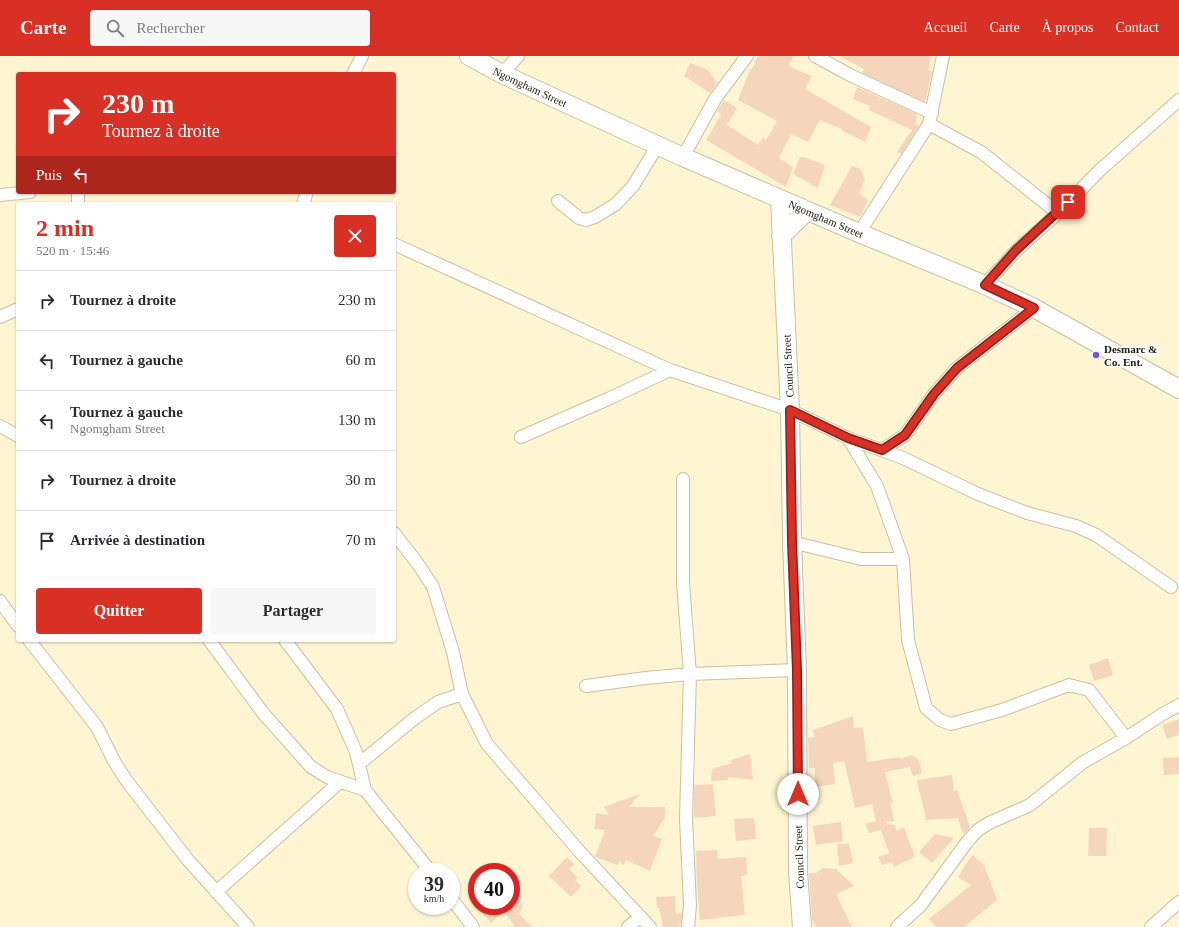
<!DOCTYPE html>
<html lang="fr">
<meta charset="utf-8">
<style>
body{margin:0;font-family:Georgia,serif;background:#f7f7f7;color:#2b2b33;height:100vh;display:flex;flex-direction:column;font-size:15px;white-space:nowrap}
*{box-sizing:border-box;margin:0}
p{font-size:13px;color:#7c7c81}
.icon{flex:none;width:22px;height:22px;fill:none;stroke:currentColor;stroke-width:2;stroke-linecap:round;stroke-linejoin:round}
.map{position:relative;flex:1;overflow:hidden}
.drawer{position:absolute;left:16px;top:146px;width:380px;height:440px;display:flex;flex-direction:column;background:#fff;border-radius:4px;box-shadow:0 1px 3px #0004}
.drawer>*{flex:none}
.banner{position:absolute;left:16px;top:16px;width:380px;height:122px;border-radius:4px;box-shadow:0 1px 3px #0004;background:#d93025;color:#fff;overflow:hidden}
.speed{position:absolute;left:408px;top:807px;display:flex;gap:8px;font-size:20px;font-weight:700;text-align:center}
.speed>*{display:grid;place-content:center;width:52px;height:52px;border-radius:50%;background:#fff;box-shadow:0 1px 3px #0004;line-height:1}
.speed small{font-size:10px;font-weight:400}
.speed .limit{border:6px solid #d22;background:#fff;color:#111}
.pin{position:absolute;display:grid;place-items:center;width:34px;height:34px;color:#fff;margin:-17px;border-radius:8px;box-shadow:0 2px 6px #0006}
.me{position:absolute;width:44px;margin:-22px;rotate:0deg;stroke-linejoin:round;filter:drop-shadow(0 0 3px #0008)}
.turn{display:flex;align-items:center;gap:14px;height:84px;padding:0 20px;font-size:18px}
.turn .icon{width:52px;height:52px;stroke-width:2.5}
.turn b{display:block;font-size:28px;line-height:34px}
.then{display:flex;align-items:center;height:38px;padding:0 20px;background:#0003;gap:8px;font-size:15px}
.round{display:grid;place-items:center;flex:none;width:42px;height:42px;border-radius:4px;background:#f7f7f7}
.summary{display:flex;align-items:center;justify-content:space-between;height:68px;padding:0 20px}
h1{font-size:24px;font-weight:700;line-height:30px;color:#d93025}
.button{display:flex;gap:8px;margin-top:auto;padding:8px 20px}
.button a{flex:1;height:46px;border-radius:4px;background:#d93025;color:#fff;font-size:16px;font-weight:700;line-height:46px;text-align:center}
.button a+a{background:#f7f7f7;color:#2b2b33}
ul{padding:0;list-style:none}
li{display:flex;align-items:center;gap:12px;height:60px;padding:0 20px;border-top:1px solid #e1e1e2}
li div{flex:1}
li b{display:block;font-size:15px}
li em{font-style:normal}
header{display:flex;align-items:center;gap:24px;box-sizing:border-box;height:56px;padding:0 20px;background:#d93025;color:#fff}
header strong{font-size:19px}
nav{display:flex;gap:22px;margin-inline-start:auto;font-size:14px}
.search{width:280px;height:36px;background:#f7f7f7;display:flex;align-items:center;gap:10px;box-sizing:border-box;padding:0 14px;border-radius:4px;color:#7c7c81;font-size:15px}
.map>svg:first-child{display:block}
</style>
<header>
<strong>Carte</strong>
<div class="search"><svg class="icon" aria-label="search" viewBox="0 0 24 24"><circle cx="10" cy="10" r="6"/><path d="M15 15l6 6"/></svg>Rechercher</div>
<nav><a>Accueil</a><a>Carte</a><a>À propos</a><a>Contact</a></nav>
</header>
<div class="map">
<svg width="1179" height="871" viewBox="0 0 1179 871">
<rect width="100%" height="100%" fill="#fff5d2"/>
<!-- building -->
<path fill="#f5d6bc" d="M 759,0 L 794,0 L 788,10 L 812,20 L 805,33 L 871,71 L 865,86 L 841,74 L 842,73 L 820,64 L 808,86 L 791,78 L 779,102 L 793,111 L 786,131 L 706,84 L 721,59 L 717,55 L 724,44 L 737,52 L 727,69 L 758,89 L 763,81 L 766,84 L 777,65 L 738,44 L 750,14 L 755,8 L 754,6 Z
M 839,0 L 931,0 L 928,14 L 932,16 L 925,46 L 862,17 L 864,13 Z
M 690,7 L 708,14 L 717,27 L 710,37 L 684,20 Z
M 857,31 L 917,58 L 915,70 L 916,68 L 919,70 L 901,98 L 897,96 L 912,74 L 869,54 L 870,50 L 853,43 Z
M 800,101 L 804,101 L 825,109 L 818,132 L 793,118 Z
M 852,110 L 861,113 L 865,123 L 859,137 L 868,144 L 860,161 L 830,149 Z
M 1108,602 L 1113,619 L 1094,625 L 1089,609 Z
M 853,660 L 854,672 L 863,671 L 867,706 L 900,701 L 900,703 L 912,699 L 919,704 L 922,717 L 913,720 L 910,711 L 885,716 L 893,747 L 890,747 L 894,765 L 887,765 L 887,768 L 895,769 L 896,775 L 904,771 L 915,801 L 894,811 L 892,806 L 882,809 L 878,801 L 889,797 L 881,774 L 869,777 L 865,768 L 876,765 L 872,748 L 855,752 L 844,705 L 833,707 L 835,728 L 815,731 L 815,712 L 809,712 L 808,682 L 815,681 L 813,674 Z
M 1179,663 L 1179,679 L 1167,683 L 1162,669 Z
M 750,698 L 753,724 L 728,721 L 728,724 L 711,725 L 712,713 L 732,707 L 731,704 Z
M 1179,701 L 1179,718 L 1164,719 L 1163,702 Z
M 952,719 L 954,735 L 957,734 L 970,771 L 964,778 L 961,773 L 958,762 L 926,764 L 920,736 L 919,736 L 917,724 Z
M 713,728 L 716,760 L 694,762 L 694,729 Z
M 640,738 L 629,751 L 665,751 L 665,762 L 653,780 L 662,783 L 650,815 L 626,804 L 624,809 L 619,805 L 618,809 L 595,801 L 605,774 L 594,773 L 596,757 L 609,759 L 604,751 Z
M 754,762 L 756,783 L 736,785 L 734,763 Z
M 841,766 L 843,785 L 816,789 L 813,770 Z
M 1089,772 L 1107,772 L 1106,800 L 1088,800 Z
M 935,778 L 954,782 L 932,807 L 919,796 Z
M 837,788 L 849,788 L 853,807 L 839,810 Z
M 717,794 L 717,803 L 746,801 L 747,819 L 741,820 L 745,859 L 700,864 L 697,828 L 696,795 Z
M 972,799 L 984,809 L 997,844 L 964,871 L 936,871 L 929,863 L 971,829 L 958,821 Z
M 567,801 L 574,808 L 569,813 L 578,822 L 575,824 L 581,830 L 571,841 L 549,820 Z
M 823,812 L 836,813 L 854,830 L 836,838 L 852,871 L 816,871 L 812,864 L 809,817 L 816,817 Z
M 516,838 L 523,850 L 519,858 L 532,871 L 515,871 L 504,855 L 491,867 L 476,850 L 511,850 L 511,843 Z
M 675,840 L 676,858 L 682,857 L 681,869 L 678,871 L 663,871 L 659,852 L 657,852 L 656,841 Z"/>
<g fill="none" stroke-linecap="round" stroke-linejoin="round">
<defs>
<path id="street" d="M 815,0 L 852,20 L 932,57
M 353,18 L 362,0
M 502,18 L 518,0
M 929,68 L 981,96 L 1058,157 L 1016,195 L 985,229
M 683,101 L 715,43 L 747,0
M 78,136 L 78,148
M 0,139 L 30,136
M 558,145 L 579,162 L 586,164 L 595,161 L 616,148 L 633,130 L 658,89
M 303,148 L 307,136
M 1058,157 L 1099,115 L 1179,44
M 859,177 L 929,68 L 943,0
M 394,188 L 670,314 L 790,354 L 848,382 L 903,402 L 978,438 L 1027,457 L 1076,470 L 1096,479 L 1171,531
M 0,261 L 18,253
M 0,370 L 18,380
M 521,381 L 608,343 L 670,314
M 848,382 L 877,430 L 903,503 L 908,584 L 926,652 L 940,664 L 951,668 L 1002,654 L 1069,629 L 1089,634 L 1126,682
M 882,394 L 905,379 L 934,338 L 957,312 L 1034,252
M 683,423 L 683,527 L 690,618 L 686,763 L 690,849 L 688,871
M 394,477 L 418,508 L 433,531 L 453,596 L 462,638 L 487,688 L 580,796 L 650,871
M 792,486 L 861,503 L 903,503
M 0,545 L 18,570
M 29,584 L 97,671 L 114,705 L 126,724 L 188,804 L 248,871
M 209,584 L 263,657 L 311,711 L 327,721 L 365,734
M 285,584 L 337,653 L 356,696 L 365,734 L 431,816
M 586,630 L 646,622 L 690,618 L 797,614
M 359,708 L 415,662 L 438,646 L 462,638
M 216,836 L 340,726
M 451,842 L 473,871
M 628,871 L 640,861
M 897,871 L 921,849 L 967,786 L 978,774 L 989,767 L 1030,749 L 1082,707 L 1126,682 L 1161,659 L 1179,649
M 1151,871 L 1179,846"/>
<path id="secondary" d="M 469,0 L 502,18 L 683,101 L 859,177 L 985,229 L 1034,252 L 1179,333
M 780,143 L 790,354 L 792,486 L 797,614 L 798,816 L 802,871
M 781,180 L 807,155"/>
</defs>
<!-- street casing -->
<use href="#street" stroke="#c9c09f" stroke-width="14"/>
<!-- secondary casing -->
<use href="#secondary" stroke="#c9c09f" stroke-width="20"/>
<!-- street -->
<use href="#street" stroke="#fff" stroke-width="12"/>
<!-- secondary -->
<use href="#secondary" stroke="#fff" stroke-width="18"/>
</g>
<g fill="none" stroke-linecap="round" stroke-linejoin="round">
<defs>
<path id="route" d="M 798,738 L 797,614 L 792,486 L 790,354 L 848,382 L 882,394 L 905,379 L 934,338 L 957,312 L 1034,252 L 985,229 L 1016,194 L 1068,146"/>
</defs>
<!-- route casing -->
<use href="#route" stroke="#8d1f18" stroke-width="10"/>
<!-- route -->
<use href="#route" stroke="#d93025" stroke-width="7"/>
</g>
<!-- markers -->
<circle fill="#7255cf" stroke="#fff" stroke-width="1.5" cx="1096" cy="299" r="4"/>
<g text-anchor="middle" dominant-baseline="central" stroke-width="4" stroke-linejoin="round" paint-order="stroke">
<!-- street labels -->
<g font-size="11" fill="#232013" stroke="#fff">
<text transform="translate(530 31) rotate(25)">Ngomgham Street</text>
<text transform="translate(826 163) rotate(23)">Ngomgham Street</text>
<text transform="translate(788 310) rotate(-93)">Council Street</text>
<text transform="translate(799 801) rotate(-92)">Council Street</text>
</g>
<!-- poi labels -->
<g font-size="11" font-weight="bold" fill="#232013" stroke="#fff" text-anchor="start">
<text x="1104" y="293">Desmarc &amp;<tspan x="1104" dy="13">Co. Ent.</tspan></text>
</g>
</g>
</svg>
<div class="speed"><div>39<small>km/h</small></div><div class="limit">40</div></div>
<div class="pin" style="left:1068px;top:146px;background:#d93025"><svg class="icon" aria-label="arrive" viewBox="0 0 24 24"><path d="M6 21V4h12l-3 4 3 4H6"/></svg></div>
<svg class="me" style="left:798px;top:738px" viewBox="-20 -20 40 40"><circle r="19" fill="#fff"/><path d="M0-13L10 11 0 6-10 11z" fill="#d93025"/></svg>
<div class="banner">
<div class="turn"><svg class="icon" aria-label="right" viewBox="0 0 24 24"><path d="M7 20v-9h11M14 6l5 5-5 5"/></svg><div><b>230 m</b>Tournez à droite</div></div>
<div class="then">Puis<svg class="icon" aria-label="left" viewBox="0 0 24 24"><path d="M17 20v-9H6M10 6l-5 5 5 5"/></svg></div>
</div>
<section class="drawer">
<div class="summary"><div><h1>2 min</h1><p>520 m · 15:46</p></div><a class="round" style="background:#d93025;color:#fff"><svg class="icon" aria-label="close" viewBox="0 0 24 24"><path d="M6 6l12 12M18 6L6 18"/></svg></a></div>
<ul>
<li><svg class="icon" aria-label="right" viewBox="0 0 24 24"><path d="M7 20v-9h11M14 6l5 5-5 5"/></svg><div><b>Tournez à droite</b></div><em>230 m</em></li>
<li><svg class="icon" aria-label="left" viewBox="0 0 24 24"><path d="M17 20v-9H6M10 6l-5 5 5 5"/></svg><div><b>Tournez à gauche</b></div><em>60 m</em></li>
<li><svg class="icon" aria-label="left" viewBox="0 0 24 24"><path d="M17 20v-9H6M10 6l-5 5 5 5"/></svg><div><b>Tournez à gauche</b><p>Ngomgham Street</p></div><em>130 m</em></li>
<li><svg class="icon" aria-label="right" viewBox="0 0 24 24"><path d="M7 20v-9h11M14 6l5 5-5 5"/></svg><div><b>Tournez à droite</b></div><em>30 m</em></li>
<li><svg class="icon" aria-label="arrive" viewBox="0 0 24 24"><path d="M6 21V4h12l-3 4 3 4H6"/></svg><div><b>Arrivée à destination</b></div><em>70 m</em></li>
</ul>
<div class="button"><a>Quitter</a><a>Partager</a></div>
</section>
</div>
